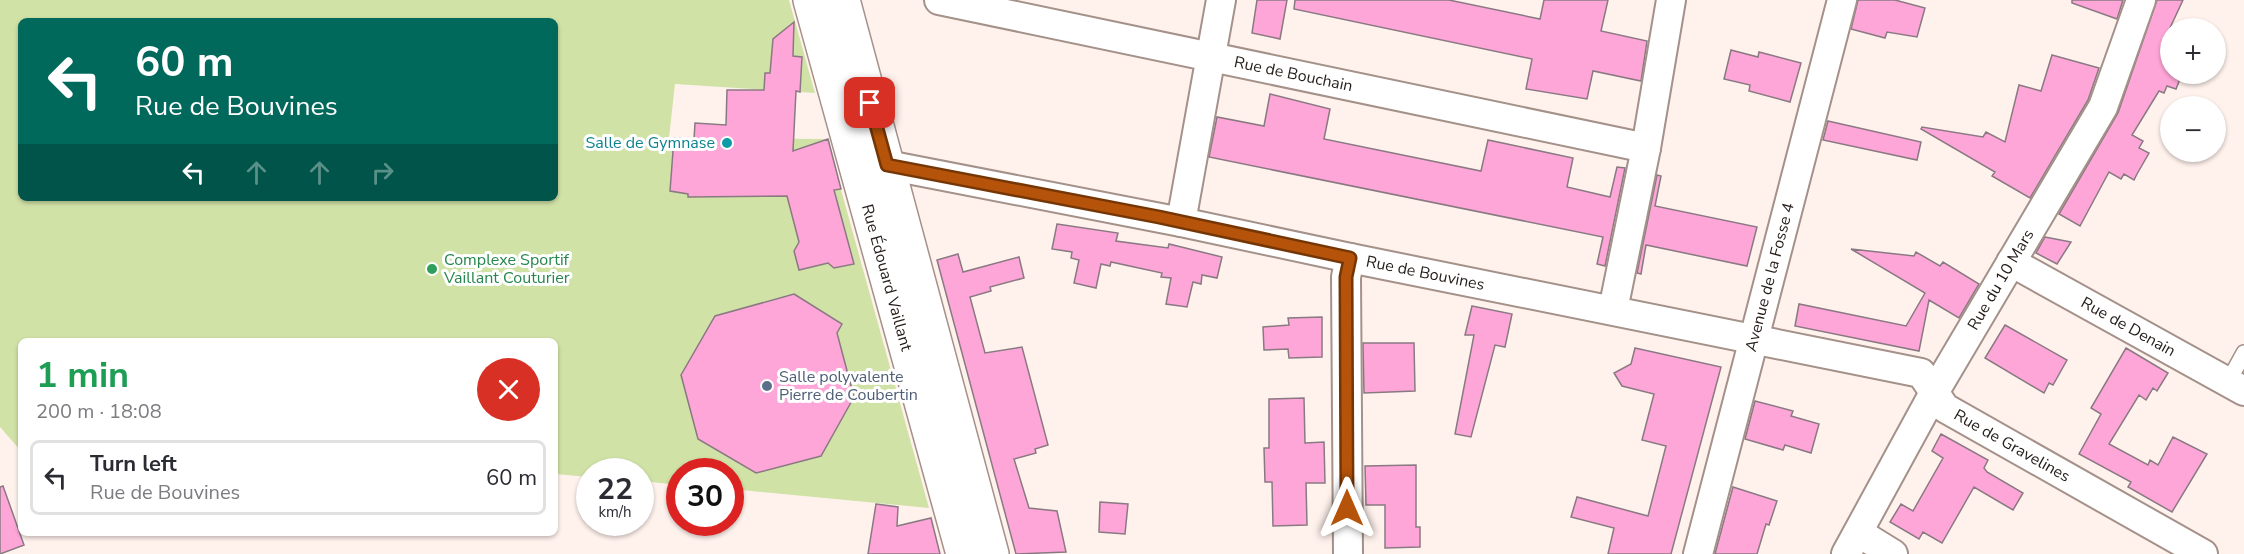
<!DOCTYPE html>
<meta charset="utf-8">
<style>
body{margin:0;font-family:"Nunito Sans",sans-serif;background:#f2f2f3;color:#2b2b33;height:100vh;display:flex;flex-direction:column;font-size:22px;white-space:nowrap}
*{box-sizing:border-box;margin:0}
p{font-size:20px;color:#7c7c81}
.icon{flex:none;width:33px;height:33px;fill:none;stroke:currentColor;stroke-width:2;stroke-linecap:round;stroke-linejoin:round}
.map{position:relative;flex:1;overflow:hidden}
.side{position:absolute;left:18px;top:338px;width:540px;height:198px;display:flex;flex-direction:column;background:#fff;border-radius:9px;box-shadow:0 2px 4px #0004}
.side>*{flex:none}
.hud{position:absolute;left:18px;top:18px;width:540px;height:183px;border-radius:9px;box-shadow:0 2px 4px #0004;background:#00695c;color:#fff;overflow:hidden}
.tools{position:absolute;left:2160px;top:18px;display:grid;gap:12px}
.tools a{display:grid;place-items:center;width:66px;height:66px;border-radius:50%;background:#fff;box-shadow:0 2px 4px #0004;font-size:30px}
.speed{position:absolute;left:576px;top:458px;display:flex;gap:12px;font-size:30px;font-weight:700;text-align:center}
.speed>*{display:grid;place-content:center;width:78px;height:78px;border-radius:50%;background:#fff;box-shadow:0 2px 4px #0004;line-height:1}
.speed small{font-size:15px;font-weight:400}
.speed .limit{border:9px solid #d22;background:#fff;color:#111}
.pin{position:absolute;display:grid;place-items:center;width:51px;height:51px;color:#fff;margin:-26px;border-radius:12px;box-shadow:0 3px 9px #0006}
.me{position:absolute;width:66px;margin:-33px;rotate:0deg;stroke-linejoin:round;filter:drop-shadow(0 0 4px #0008)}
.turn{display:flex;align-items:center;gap:21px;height:126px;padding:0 18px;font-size:27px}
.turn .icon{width:78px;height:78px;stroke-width:2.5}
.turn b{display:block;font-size:42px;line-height:51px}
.lanes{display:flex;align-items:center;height:57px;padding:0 18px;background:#0003;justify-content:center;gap:30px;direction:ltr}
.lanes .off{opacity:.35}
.round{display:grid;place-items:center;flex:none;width:63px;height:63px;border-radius:32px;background:#f2f2f3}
.head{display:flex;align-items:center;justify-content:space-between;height:102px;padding:0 18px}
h1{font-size:36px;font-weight:700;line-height:45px;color:#1e9e55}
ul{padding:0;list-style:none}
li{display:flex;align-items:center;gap:18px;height:75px;margin:0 12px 9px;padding:0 6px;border:3px solid #e1e1e2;border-radius:9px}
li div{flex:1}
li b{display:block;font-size:22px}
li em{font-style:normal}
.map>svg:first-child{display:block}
</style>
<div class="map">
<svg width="2244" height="554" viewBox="0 0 2244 554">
<rect width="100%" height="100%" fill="#fff2ed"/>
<!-- green -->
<path fill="#d1e2a7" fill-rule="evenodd" d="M 0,0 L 789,0 L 815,93 L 675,84 L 669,138 L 827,139 L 929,508 L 731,489 L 730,471 L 680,471 L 679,485 L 641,481 L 640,471 L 590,471 L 589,477 L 555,474 L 555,340 L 21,340 L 21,451 L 0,427 ZM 21,21 L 555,21 L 555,198 L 21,198 Z"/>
<!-- building -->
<path fill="#fea6d8" stroke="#8a7982" stroke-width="1.5" d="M 1257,0 L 1287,0 L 1280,39 L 1252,33 Z
M 1295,0 L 1449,0 L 1540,19 L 1544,0 L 1608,0 L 1601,31 L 1647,41 L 1641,81 L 1593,71 L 1587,99 L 1526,89 L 1532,59 L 1294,9 Z
M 1858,0 L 1895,0 L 1925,8 L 1917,37 L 1887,32 L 1885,38 L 1851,29 Z
M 2072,0 L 2123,0 L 2117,19 L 2072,3 Z
M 2157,0 L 2183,0 L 2170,28 L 2170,74 L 2182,74 L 2176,89 L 2167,86 L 2164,93 L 2159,91 L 2132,135 L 2143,141 L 2139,148 L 2149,153 L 2137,174 L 2134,180 L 2124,174 L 2121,179 L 2109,172 L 2080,226 L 2059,214 L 2118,113 Z
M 794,22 L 793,56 L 802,57 L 800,92 L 796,91 L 793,151 L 828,139 L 841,189 L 834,190 L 854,264 L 834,268 L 828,263 L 799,270 L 794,251 L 799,242 L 787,196 L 688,197 L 688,194 L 670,191 L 674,138 L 694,139 L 695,123 L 726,125 L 727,90 L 764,90 L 765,73 L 770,73 L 773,39 Z
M 1731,50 L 1758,57 L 1759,52 L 1801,63 L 1790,102 L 1749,91 L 1750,85 L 1724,79 Z
M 2052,55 L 2099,68 L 2088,100 L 2030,198 L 1992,176 L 1995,172 L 1921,129 L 1922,127 L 1983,137 L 1986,132 L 2005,142 L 2019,85 L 2041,91 Z
M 1270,94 L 1330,109 L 1324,139 L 1481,171 L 1488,140 L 1573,158 L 1567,187 L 1610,197 L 1617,167 L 1625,168 L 1605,266 L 1597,264 L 1603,237 L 1209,157 L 1217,117 L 1264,126 Z
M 1828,121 L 1921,142 L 1917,160 L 1823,140 Z
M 1657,175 L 1661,176 L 1655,206 L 1757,227 L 1747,266 L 1646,245 L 1641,274 L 1637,273 Z
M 1057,224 L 1118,233 L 1116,241 L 1168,248 L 1169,244 L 1222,257 L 1217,278 L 1202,275 L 1201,284 L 1193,282 L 1187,307 L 1166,304 L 1171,278 L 1161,277 L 1162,273 L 1111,262 L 1110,266 L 1101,264 L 1096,288 L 1074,283 L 1079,260 L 1071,258 L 1072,252 L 1052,249 Z
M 2045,237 L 2071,242 L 2057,264 L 2036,253 Z
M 1851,249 L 1914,256 L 1916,252 L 1940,266 L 1943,262 L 1979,284 L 1959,318 L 1929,300 L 1919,351 L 1795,326 L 1799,304 L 1906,326 L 1925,293 Z
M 958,254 L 963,272 L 1019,257 L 1024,278 L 990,287 L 991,291 L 970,297 L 985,353 L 1022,347 L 1048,445 L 1035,449 L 1036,453 L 1014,459 L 1029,508 L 1057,511 L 1066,552 L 1016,554 L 937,260 Z
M 794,294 L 842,324 L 837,333 L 854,397 L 821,456 L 756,473 L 698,439 L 681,375 L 715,316 Z
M 1472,306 L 1512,314 L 1505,347 L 1495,345 L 1471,437 L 1455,434 L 1474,335 L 1465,335 Z
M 1322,317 L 1322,357 L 1289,358 L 1288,349 L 1264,350 L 1263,327 L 1289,325 L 1288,318 Z
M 2005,325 L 2067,360 L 2053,385 L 2049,383 L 2044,393 L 1985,358 Z
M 1363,343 L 1414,343 L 1415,391 L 1364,393 Z
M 1635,348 L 1721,367 L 1671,554 L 1608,554 L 1614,528 L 1571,517 L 1577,497 L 1648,516 L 1666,446 L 1642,440 L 1654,394 L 1622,386 L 1614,373 L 1631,364 Z
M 2126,348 L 2168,373 L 2157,391 L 2153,388 L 2146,400 L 2139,395 L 2109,444 L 2148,465 L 2150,460 L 2158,465 L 2173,437 L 2207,454 L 2172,512 L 2128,487 L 2131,482 L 2079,454 L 2101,414 L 2091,408 Z
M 1304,398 L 1305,443 L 1324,442 L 1325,483 L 1306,483 L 1307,525 L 1273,526 L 1272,482 L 1265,482 L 1264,448 L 1269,448 L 1269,399 Z
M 1755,401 L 1793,411 L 1791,416 L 1819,424 L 1811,453 L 1785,445 L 1783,450 L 1745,439 Z
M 1941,434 L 1988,460 L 1984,468 L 1987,472 L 2023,493 L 2013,510 L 1974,487 L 1942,543 L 1923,532 L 1919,539 L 1890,522 L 1901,504 L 1913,511 L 1943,458 L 1932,451 Z
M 1416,465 L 1416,527 L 1420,527 L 1420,547 L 1385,548 L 1385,505 L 1366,505 L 1365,466 Z
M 3,486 L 24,545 L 0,554 L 0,487 Z
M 1733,487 L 1777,501 L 1769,525 L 1766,524 L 1757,554 L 1715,554 Z
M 1100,502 L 1128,504 L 1125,534 L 1099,532 Z
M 876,504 L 898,507 L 897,526 L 931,518 L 940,554 L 868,554 Z"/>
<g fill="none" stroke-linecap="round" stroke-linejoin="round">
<defs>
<path id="service" d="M 2228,382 L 2244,353"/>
<g id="minor">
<path id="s1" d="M 939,0 L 1646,148"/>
<path id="s2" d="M 887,165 L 1181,222 L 1350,258 L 1921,373 L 1945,408 L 2203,554"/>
<path d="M 1181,222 L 1221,0"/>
<path id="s3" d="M 2011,262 L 2244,391"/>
<path d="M 1613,310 L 1646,148 L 1671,0"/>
<path d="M 1859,533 L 1893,554"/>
<path d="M 1348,554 L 1346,277 L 1350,258"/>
<path id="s4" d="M 1698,554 L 1842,0"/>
<path id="s5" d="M 1846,554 L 1935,391 L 2103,107 L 2141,0"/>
</g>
<g id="secondary">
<path id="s6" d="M 810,0 L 963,554"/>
<path d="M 843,0 L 992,554"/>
</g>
</defs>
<!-- service casing -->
<use href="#service" stroke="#a49189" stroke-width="18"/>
<!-- minor casing -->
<use href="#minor" stroke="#a49189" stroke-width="32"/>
<!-- secondary casing -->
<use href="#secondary" stroke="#a49189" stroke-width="36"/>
<!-- service -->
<use href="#service" stroke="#fff" stroke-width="15"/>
<!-- minor -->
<use href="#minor" stroke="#fff" stroke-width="28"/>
<!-- secondary -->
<use href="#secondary" stroke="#fff" stroke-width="33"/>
</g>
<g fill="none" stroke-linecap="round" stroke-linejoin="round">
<defs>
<path id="route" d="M 870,103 L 887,165 L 1159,217 L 1350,258 L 1346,277 L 1347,508"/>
</defs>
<!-- route casing -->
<use href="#route" stroke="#753606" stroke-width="15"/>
<!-- route -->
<use href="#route" stroke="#b45309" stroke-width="10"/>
</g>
<!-- markers -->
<circle fill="#0f9aa8" stroke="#fff" stroke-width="2" cx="727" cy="143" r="6"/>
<circle fill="#2e9e5b" stroke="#fff" stroke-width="2" cx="432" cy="269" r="6"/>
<circle fill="#5c6f8a" stroke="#fff" stroke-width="2" cx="767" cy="386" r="6"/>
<g text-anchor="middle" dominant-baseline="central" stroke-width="6" stroke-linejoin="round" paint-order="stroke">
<!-- street labels -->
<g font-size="16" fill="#241d1a" stroke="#fff">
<text stroke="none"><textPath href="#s1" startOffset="362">Rue de Bouchain</textPath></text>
<text stroke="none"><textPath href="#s2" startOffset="549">Rue de Bouvines</textPath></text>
<text stroke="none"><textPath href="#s6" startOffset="288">Rue Édouard Vaillant</textPath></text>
<text stroke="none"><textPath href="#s4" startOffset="286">Avenue de la Fosse 4</textPath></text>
<text stroke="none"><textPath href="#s5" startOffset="315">Rue du 10 Mars</textPath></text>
<text stroke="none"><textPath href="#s3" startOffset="134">Rue de Denain</textPath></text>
<text stroke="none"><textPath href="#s2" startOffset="1174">Rue de Gravelines</textPath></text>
</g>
<!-- culture labels -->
<g font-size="16" fill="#0d838f" stroke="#fff" text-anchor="end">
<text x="715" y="143">Salle de Gymnase</text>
</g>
<!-- leisure labels -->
<g font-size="16" fill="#27864d" stroke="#fff" text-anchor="start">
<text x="444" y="260">Complexe Sportif<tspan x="444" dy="18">Vaillant Couturier</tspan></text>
</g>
<!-- service labels -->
<g font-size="16" fill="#4e5e75" stroke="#fff" text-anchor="start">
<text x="779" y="377">Salle polyvalente<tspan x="779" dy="18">Pierre de Coubertin</tspan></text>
</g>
</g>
</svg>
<div class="tools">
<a>+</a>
<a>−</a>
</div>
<div class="speed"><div>22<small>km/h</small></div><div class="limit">30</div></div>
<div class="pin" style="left:870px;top:103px;background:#d93025"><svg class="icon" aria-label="arrive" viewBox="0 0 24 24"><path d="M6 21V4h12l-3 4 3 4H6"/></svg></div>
<svg class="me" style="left:1347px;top:508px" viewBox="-20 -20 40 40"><path d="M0-17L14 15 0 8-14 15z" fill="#b45309" stroke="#fff" stroke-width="4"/></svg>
<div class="hud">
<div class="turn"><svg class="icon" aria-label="left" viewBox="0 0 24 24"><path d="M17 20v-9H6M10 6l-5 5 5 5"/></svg><div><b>60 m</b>Rue de Bouvines</div></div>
<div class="lanes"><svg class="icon" aria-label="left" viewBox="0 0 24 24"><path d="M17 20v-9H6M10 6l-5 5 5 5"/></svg><svg class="icon off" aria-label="ahead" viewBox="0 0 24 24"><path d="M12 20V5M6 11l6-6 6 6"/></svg><svg class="icon off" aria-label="ahead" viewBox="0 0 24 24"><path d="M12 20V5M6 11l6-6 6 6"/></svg><svg class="icon off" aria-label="right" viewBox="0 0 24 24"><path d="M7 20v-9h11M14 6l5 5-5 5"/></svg></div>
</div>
<section class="side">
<div class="head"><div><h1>1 min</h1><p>200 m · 18:08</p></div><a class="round" style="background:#d93025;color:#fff"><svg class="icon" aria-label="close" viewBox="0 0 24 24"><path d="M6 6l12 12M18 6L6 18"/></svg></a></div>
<ul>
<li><svg class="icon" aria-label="left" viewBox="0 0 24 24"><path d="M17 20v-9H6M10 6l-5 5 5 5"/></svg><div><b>Turn left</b><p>Rue de Bouvines</p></div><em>60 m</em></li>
</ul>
</section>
</div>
